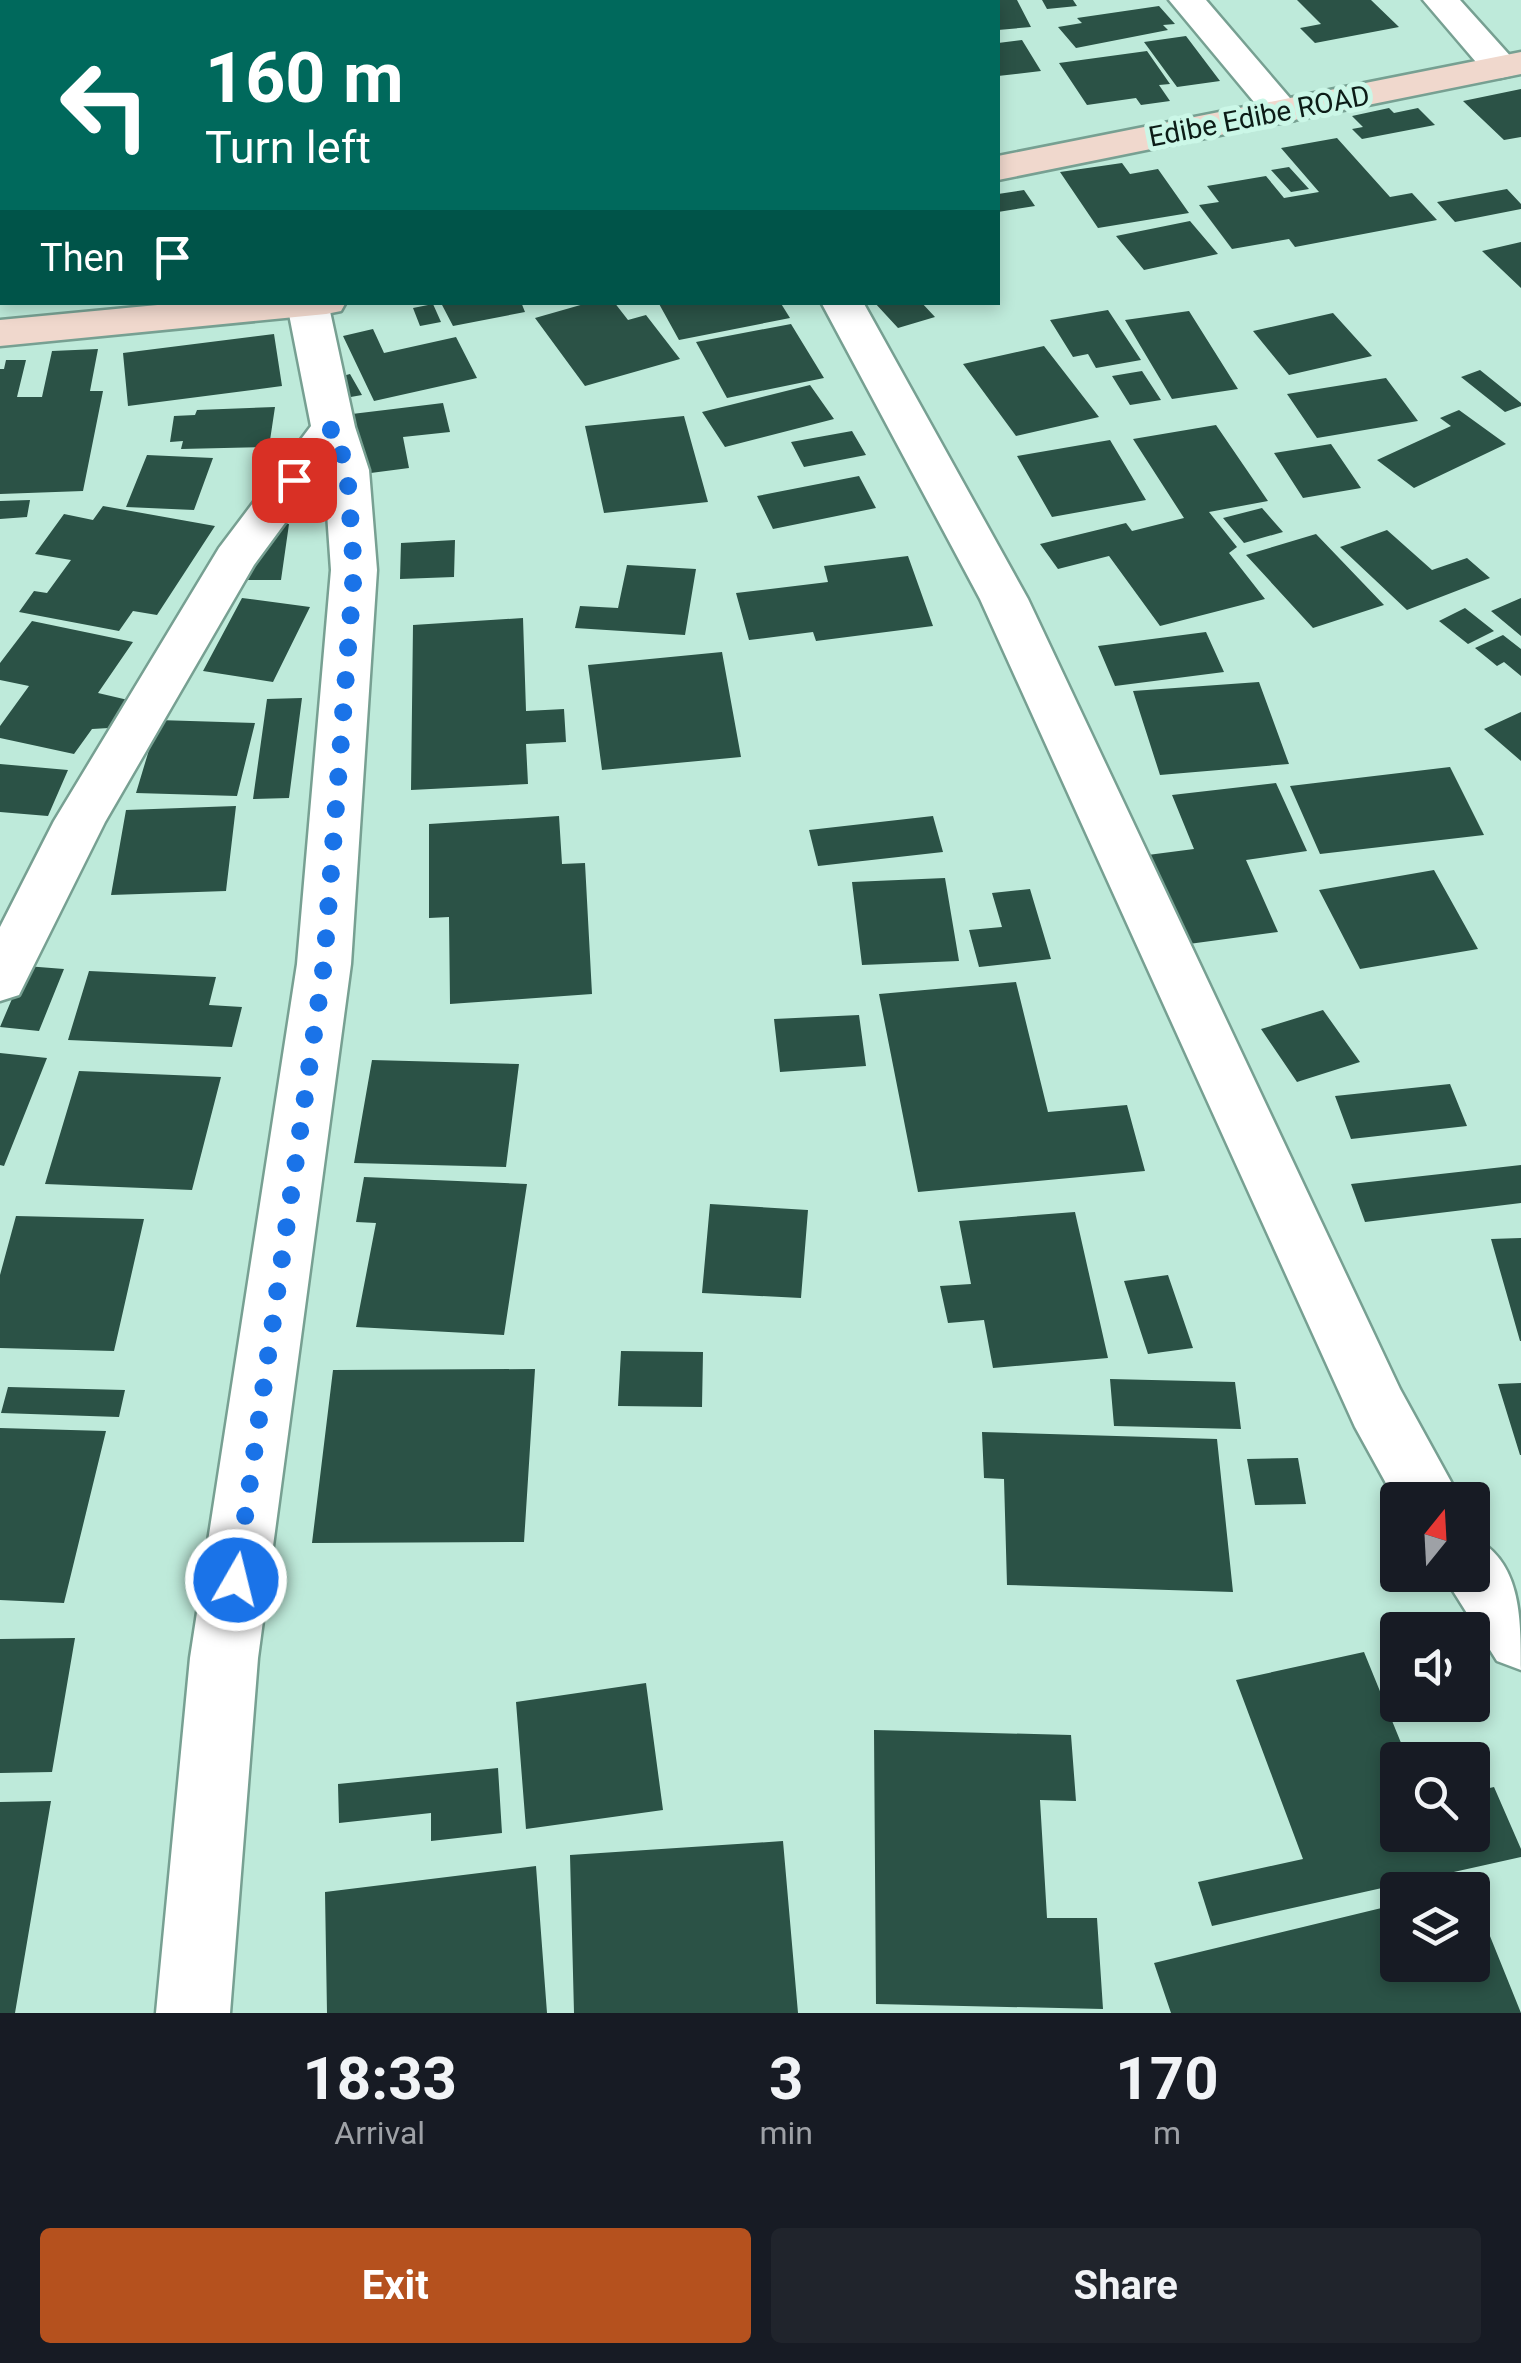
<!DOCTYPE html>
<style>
body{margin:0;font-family:Roboto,sans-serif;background:#20242c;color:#f1f3f6;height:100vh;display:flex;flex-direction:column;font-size:38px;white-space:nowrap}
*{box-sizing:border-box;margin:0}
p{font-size:32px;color:#9ea1a6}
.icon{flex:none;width:55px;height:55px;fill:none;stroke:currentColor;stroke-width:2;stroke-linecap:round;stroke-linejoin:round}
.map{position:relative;height:2013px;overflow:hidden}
.panel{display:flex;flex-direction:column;background:#171b24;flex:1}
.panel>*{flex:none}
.guide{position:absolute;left:0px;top:0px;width:1000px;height:305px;box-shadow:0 5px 15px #0003;background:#00695c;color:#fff;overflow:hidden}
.needle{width:65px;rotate:18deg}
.buttons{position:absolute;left:1380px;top:1482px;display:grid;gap:20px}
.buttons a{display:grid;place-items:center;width:110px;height:110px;border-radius:10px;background:#171b24;box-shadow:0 5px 15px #0003;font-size:50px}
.pin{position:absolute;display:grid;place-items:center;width:85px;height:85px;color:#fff;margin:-42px;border-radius:20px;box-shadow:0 5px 15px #0006}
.me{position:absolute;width:110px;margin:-55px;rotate:8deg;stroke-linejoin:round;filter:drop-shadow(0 0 8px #0008)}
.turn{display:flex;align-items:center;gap:35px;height:210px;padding:0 40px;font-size:45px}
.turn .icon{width:130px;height:130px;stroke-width:2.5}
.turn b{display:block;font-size:70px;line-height:85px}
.then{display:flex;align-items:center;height:95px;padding:0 40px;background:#0003;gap:20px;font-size:38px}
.eta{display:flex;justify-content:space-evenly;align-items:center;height:170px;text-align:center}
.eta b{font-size:60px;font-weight:700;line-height:70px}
.action{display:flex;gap:20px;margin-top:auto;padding:20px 40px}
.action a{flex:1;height:115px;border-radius:10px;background:#b5511e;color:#fff;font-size:40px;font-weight:700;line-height:115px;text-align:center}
.action a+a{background:#20242c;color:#f1f3f6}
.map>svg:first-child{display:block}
</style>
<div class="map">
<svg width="1521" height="2013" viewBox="0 0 1521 2013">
<rect width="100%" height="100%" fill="#beeada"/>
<!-- building -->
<path fill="#2b5246" d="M 998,0 L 1017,0 L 1031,27 L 998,30 Z
M 1042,0 L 1073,0 L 1077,6 L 1047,9 Z
M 1297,0 L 1371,0 L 1399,27 L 1315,43 L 1300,28 L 1321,24 Z
M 1159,6 L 1175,24 L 1163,25 L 1168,30 L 1076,48 L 1058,27 L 1082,23 L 1077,18 Z
M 1186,36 L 1220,81 L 1177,87 L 1144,42 Z
M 1022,40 L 1041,71 L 998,76 L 998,43 Z
M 1147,51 L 1170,84 L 1159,85 L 1170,101 L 1141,105 L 1136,98 L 1087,105 L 1059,63 Z
M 1521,89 L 1521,137 L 1504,140 L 1463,101 Z
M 1389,108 L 1394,113 L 1418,108 L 1435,125 L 1362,139 L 1352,129 L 1363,127 L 1352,116 Z
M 1337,138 L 1390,197 L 1412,193 L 1437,220 L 1295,247 L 1289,239 L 1232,249 L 1199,205 L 1219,202 L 1207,186 L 1266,176 L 1284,198 L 1319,192 L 1281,148 Z
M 1122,163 L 1130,174 L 1158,169 L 1189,213 L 1098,228 L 1060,172 Z
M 1289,167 L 1309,189 L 1291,192 L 1271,170 Z
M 1507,189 L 1521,204 L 1521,209 L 1455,222 L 1437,202 Z
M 1024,190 L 1035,206 L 998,212 L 998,194 Z
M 1190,221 L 1218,254 L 1144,270 L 1116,236 Z
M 1521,242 L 1521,288 L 1482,251 Z
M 521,302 L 525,312 L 453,326 L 441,303 Z
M 591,302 L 614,302 L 628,320 L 646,315 L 680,359 L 585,386 L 535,318 Z
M 658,302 L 780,302 L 790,318 L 679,340 Z
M 874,302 L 921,302 L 935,317 L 898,328 Z
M 433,304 L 441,322 L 420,326 L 413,308 Z
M 1108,310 L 1141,360 L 1096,368 L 1088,354 L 1073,357 L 1050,320 Z
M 1189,311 L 1238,389 L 1172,399 L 1125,320 Z
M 1333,313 L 1372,356 L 1289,375 L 1253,331 Z
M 791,324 L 824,378 L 727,398 L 696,342 Z
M 373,329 L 384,353 L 456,337 L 477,378 L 374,401 L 343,336 Z
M 274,334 L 282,386 L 128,406 L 123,353 Z
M 1044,346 L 1099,417 L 1016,436 L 963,364 Z
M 98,349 L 90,391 L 103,391 L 83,491 L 0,494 L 0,369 L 4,369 L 6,360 L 26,360 L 17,397 L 42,397 L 52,351 Z
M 1480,370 L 1521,403 L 1521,406 L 1505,412 L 1461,377 Z
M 1142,371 L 1161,400 L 1130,405 L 1112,376 Z
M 350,374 L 362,395 L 345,398 L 335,378 Z
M 1386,378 L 1418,421 L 1317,438 L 1287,394 Z
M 810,385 L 834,419 L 725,447 L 702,412 Z
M 443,403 L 450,432 L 403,437 L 409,468 L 363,474 L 352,414 Z
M 275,407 L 269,447 L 181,449 L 183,441 L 170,442 L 174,416 L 195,415 L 197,410 Z
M 1459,410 L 1506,444 L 1414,488 L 1377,460 L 1451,426 L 1440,418 Z
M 684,416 L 708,502 L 604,513 L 585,426 Z
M 1216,425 L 1268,501 L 1209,512 L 1237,547 L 1229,553 L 1265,599 L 1160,626 L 1109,556 L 1058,569 L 1040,544 L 1126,523 L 1132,531 L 1184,518 L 1133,439 Z
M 852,431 L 866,455 L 804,467 L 791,442 Z
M 1110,440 L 1146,500 L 1052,517 L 1017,456 Z
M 1331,444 L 1361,488 L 1303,498 L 1274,453 Z
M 147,455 L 213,458 L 194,510 L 126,507 Z
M 859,476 L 876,508 L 773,529 L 757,496 Z
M 30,500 L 27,517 L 0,519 L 0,501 Z
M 103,506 L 215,526 L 157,615 L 133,611 L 119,631 L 19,612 L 34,591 L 47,593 L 71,560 L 35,554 L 64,514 L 93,520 Z
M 1262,508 L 1283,532 L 1244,543 L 1223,518 Z
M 289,524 L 281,580 L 243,580 L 252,525 Z
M 1387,530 L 1432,570 L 1467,558 L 1490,578 L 1407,610 L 1340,547 Z
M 1316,534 L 1384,605 L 1313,628 L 1246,555 Z
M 455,540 L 454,577 L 400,579 L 401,543 Z
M 908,556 L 933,626 L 816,641 L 813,632 L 749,640 L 736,593 L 828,582 L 824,566 Z
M 627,565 L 696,569 L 685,635 L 575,628 L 580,606 L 618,608 Z
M 242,598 L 310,607 L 273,682 L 203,671 Z
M 1521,598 L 1521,636 L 1491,611 Z
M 1465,608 L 1494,631 L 1468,644 L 1439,621 Z
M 523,618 L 526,711 L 564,709 L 566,742 L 526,744 L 528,784 L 411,790 L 413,625 Z
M 32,621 L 133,642 L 98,693 L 128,700 L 109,728 L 92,729 L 74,754 L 0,738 L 0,726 L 29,686 L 0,680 L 0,663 Z
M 1206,632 L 1224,672 L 1115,686 L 1098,646 Z
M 1503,635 L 1521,649 L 1521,676 L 1504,662 L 1497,666 L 1475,648 Z
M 722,652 L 741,757 L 602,770 L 588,665 Z
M 1259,682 L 1289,764 L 1160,775 L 1133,691 Z
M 302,698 L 289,798 L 253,799 L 267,699 Z
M 1521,712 L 1521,761 L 1484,729 Z
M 158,720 L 255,723 L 237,796 L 136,793 Z
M 0,764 L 68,770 L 48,816 L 0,812 Z
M 1450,767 L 1484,835 L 1320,854 L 1290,786 Z
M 1276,783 L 1307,851 L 1246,860 L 1278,932 L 1174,946 L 1140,856 L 1194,849 L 1172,795 Z
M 236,806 L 226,891 L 111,895 L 126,810 Z
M 559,816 L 562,864 L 585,863 L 592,994 L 450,1004 L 449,917 L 429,918 L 429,824 Z
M 933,816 L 943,852 L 818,866 L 809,830 Z
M 1434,870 L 1478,949 L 1360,969 L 1319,890 Z
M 945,878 L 959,961 L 862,965 L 852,882 Z
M 1030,889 L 1051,959 L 979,967 L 969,930 L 1002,927 L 992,893 Z
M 26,966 L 64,969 L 39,1031 L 0,1027 Z
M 89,971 L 216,977 L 209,1005 L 242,1007 L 232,1047 L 68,1040 Z
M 1016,982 L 1048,1112 L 1127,1105 L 1145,1171 L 918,1192 L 879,994 Z
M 1323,1010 L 1360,1062 L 1297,1082 L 1261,1029 Z
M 859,1015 L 866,1066 L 780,1072 L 774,1019 Z
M 0,1053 L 47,1058 L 4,1166 L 0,1165 Z
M 372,1060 L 519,1064 L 506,1167 L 354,1163 Z
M 79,1071 L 221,1077 L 192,1190 L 45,1184 Z
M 1450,1084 L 1467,1126 L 1351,1139 L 1335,1096 Z
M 1521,1165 L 1521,1203 L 1365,1222 L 1351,1184 Z
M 364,1177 L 527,1184 L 504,1335 L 356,1327 L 376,1223 L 356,1222 Z
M 710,1204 L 808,1210 L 801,1298 L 702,1293 Z
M 1075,1212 L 1108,1358 L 993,1368 L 984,1320 L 948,1323 L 940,1286 L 971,1284 L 959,1221 Z
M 16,1216 L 144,1219 L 114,1351 L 0,1348 L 0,1275 Z
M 1521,1238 L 1521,1341 L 1520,1341 L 1491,1239 Z
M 1168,1275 L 1193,1348 L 1148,1354 L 1124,1281 Z
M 621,1351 L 703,1352 L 702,1407 L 618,1406 Z
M 535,1369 L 524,1542 L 312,1543 L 333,1370 Z
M 1110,1379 L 1235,1382 L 1241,1429 L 1114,1426 Z
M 1521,1383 L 1521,1455 L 1520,1455 L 1498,1384 Z
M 8,1387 L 125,1390 L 119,1417 L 1,1413 Z
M 0,1428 L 106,1431 L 64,1603 L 0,1600 Z
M 982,1432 L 1217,1439 L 1233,1592 L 1007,1585 L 1004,1479 L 984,1478 Z
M 1298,1458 L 1306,1504 L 1255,1505 L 1247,1459 Z
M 75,1638 L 52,1772 L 0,1773 L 0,1639 Z
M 1364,1652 L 1408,1760 L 1398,1760 L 1398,1835 L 1472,1835 L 1472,1792 L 1494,1787 L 1521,1849 L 1521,1857 L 1212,1926 L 1198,1882 L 1303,1859 L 1236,1680 Z
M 646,1683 L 663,1810 L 526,1829 L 516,1702 Z
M 874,1730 L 1071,1735 L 1076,1801 L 1040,1800 L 1047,1918 L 1097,1918 L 1103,2009 L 876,2004 Z
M 498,1768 L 502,1833 L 431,1841 L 431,1813 L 339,1823 L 338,1784 Z
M 51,1801 L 15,2013 L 0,2013 L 0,1802 Z
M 783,1841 L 798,2013 L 574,2013 L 570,1855 Z
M 536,1866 L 547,2013 L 327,2013 L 325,1892 Z
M 1473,1894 L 1521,2013 L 1171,2013 L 1154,1963 L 1398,1904 L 1398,1965 L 1472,1965 Z"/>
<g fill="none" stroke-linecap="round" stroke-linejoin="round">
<defs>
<path id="minor" d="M 77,0 L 113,0 L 113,2 L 77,2 Z
M 606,0 L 643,0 L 644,2 L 608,2 Z
M 1169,0 L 1206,0 L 1295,104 L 1301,112 L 1295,120 L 1282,123 L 1269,120 Z
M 1423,0 L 1460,0 L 1513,59 L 1519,67 L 1513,75 L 1500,78 L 1487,75 Z
M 2,207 L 2,236 L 0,237 L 0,208 Z
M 328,302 L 355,427 L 369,470 L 377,570 L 351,964 L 258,1658 L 230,2013 L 156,2013 L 190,1658 L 297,964 L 331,570 L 324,470 L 254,565 L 105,822 L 19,995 L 0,1001 L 0,927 L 54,821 L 219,548 L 311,426 L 287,304 Z
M 821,302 L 863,302 L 1028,599 L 1400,1389 L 1461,1500 L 1398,1500 L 1398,1505 L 1355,1427 L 980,599 Z
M 1472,1537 C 1521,1560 1521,1616 1521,1670 L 1497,1661 L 1443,1575 L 1472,1575 Z"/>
<path id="secondary" d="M 1521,52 L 1521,74 L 998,180 L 998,156 Z
M 189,302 L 346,302 L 341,311 L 326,314 L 0,346 L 0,320 Z"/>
</defs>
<!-- minor casing -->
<use href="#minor" stroke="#77a092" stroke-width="5"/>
<!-- secondary casing -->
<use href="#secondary" stroke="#77a092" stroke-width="5"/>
<!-- minor -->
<use href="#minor" fill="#fff" fill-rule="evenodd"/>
<!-- secondary -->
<use href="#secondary" fill="#f0d8cd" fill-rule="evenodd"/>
</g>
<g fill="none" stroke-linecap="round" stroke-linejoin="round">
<!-- route -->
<path stroke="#1a73e8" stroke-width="18" stroke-dasharray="0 32.4" d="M 236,1580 L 324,964 L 354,570 L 347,470 L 333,427 L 294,480"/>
</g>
<g text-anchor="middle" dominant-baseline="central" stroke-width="10" stroke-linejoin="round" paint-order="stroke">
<!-- far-street labels -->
<g font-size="28" fill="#0c1c17" stroke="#cbf7e7">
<text transform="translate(1259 116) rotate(-11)">Edibe Edibe ROAD</text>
</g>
</g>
</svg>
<div class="buttons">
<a><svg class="needle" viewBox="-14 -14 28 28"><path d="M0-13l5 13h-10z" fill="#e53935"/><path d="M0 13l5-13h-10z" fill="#9ea1a6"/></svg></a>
<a><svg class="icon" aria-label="sound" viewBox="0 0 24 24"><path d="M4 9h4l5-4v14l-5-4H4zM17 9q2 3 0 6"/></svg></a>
<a><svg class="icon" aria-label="search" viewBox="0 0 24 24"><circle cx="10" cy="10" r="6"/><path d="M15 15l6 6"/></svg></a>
<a><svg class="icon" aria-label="layers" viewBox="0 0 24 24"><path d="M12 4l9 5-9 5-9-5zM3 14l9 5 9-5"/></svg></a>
</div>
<div class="pin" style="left:294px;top:480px;background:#d93025"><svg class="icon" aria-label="arrive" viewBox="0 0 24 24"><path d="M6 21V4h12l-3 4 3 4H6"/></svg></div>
<svg class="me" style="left:236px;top:1580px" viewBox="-20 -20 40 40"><circle r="17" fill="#1a73e8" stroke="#fff" stroke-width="3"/><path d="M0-11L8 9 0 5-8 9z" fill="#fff"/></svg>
<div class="guide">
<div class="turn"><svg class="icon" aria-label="left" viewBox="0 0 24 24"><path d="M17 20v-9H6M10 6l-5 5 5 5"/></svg><div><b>160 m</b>Turn left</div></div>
<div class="then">Then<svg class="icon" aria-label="arrive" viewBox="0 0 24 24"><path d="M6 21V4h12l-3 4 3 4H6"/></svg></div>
</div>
</div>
<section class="panel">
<div class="eta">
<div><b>18:33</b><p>Arrival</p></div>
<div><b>3</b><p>min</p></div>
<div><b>170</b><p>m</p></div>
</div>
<div class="action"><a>Exit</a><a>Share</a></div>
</section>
